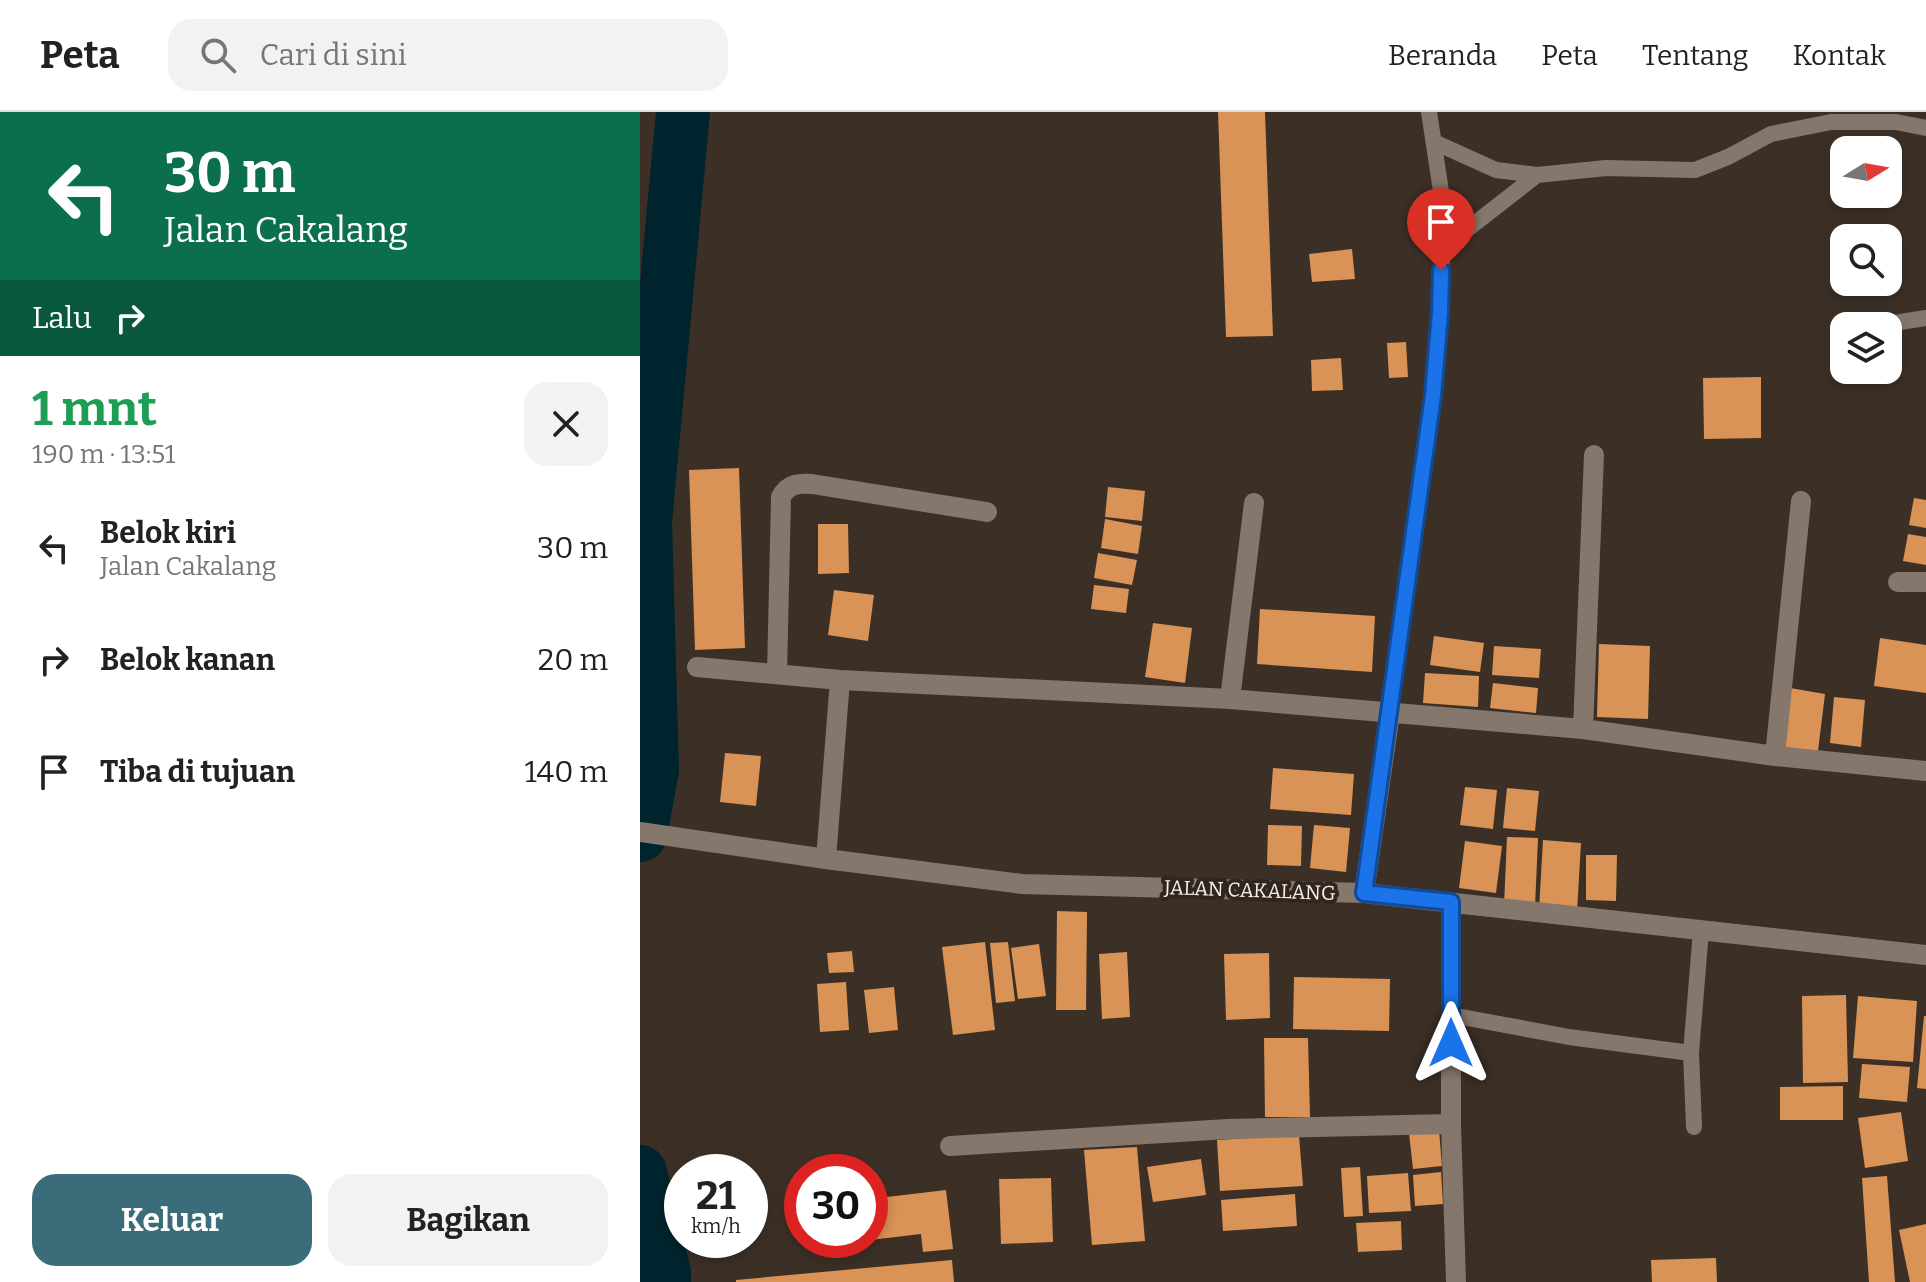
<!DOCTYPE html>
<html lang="id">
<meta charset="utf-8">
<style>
body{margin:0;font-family:Bitter,serif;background:#f2f2f2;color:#222;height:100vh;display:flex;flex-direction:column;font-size:30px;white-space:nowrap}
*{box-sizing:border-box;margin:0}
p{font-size:26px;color:#767676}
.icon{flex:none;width:44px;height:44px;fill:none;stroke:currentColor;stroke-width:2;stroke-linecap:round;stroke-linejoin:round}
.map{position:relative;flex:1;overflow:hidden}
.sheet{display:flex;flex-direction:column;background:#fff;width:640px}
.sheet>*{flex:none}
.hud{background:#0b6e4f;color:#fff;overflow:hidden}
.needle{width:52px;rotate:79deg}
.tools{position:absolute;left:1190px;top:24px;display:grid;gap:16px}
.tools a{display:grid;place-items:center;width:72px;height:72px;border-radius:16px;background:#fff;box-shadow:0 4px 12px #0003;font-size:40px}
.speed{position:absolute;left:24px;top:1042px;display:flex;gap:16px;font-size:40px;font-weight:700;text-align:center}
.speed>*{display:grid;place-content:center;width:104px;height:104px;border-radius:50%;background:#fff;box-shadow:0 4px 12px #0003;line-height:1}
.speed small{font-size:20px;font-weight:400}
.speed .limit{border:12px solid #d22;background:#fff;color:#111}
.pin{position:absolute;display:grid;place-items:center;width:68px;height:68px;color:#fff;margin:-82px -34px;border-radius:50% 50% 50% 0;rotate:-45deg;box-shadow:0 0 8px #0007}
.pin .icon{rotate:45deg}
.me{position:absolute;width:88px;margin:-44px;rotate:0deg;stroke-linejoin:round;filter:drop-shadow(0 0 6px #0008)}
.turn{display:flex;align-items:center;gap:28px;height:168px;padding:0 32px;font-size:36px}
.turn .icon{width:104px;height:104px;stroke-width:2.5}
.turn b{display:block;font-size:56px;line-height:68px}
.then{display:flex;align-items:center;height:76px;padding:0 32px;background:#0003;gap:16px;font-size:30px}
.round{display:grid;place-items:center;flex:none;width:84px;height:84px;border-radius:24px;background:#f2f2f2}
.headline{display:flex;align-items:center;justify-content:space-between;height:136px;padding:0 32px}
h1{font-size:48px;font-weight:700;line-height:60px;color:#1e9e55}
.primary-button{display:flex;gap:16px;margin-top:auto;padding:16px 32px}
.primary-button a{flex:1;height:92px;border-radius:24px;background:#3a6d79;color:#fff;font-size:32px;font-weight:700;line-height:92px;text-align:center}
.primary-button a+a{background:#f2f2f2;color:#222}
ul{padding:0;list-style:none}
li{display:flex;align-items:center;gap:24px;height:112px;padding:0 32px}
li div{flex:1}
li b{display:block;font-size:30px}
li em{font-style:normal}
header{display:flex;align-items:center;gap:48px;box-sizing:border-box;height:112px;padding:0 40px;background:#fff;border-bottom:2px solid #e0e0e0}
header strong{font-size:38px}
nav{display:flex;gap:44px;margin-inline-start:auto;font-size:28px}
.search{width:560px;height:72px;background:#f2f2f2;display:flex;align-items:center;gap:20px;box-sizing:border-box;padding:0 28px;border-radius:24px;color:#767676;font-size:30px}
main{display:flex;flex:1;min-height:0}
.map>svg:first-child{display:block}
</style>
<header>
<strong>Peta</strong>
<div class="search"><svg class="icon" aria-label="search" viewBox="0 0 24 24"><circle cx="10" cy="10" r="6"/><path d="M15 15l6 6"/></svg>Cari di sini</div>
<nav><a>Beranda</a><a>Peta</a><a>Tentang</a><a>Kontak</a></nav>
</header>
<main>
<section class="sheet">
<div class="hud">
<div class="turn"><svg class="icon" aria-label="left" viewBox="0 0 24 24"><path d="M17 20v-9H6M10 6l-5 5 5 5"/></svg><div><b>30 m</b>Jalan Cakalang</div></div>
<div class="then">Lalu<svg class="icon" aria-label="right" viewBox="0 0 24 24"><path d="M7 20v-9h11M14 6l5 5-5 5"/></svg></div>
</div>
<div class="headline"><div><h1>1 mnt</h1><p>190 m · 13:51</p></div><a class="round"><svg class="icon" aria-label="close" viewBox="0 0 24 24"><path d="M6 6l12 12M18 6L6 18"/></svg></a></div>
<ul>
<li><svg class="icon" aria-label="left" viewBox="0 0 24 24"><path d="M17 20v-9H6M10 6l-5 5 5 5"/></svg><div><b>Belok kiri</b><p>Jalan Cakalang</p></div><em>30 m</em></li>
<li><svg class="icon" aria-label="right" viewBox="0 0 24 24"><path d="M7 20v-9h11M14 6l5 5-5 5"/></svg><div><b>Belok kanan</b></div><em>20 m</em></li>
<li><svg class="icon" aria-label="arrive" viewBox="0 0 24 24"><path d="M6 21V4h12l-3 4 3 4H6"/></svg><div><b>Tiba di tujuan</b></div><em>140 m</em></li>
</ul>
<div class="primary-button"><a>Keluar</a><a>Bagikan</a></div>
</section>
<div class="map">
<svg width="1286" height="1170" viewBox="0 0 1286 1170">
<rect width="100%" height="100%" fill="#3c3026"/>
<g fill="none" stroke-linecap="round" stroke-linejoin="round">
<!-- river -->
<path stroke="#00242d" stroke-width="54" d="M 0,723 L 12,658 L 5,409 L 43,0
M 0,1060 L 24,1161 L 24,1170"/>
</g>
<!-- building -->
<path fill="#d99356" d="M 578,0 L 625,0 L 633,224 L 586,225 Z
M 712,137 L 715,167 L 672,170 L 669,142 Z
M 766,230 L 768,265 L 749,266 L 747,231 Z
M 701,246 L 703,278 L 672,279 L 671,248 Z
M 1121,265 L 1121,326 L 1064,327 L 1063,266 Z
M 99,356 L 105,536 L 55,538 L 49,358 Z
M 468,375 L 505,379 L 502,409 L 465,405 Z
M 1274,386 L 1286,388 L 1286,416 L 1269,413 Z
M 465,407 L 502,414 L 498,442 L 461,436 Z
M 178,412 L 208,412 L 209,461 L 178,462 Z
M 1268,422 L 1286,425 L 1286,453 L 1263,449 Z
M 458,441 L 497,448 L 492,473 L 454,466 Z
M 454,473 L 489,477 L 486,501 L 451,497 Z
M 194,478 L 234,483 L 228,529 L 188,523 Z
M 620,497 L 735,504 L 732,560 L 617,552 Z
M 513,511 L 552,516 L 545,571 L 505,565 Z
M 794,524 L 844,531 L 840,560 L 790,553 Z
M 1240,526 L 1286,533 L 1286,581 L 1234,574 Z
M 959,532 L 1010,534 L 1008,607 L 957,605 Z
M 854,534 L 901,537 L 899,566 L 852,563 Z
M 785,561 L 839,564 L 838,595 L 783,591 Z
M 853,571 L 898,576 L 896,601 L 850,596 Z
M 1150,576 L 1185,582 L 1178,639 L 1142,635 Z
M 1194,585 L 1225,588 L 1221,635 L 1190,631 Z
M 85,641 L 121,644 L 116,694 L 80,690 Z
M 633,656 L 714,662 L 711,703 L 630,697 Z
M 825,675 L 857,678 L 853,717 L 820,713 Z
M 867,676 L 899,679 L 895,719 L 863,716 Z
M 628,713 L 662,714 L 661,754 L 627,753 Z
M 674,713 L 710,716 L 706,760 L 670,756 Z
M 867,725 L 898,726 L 895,795 L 864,794 Z
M 903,728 L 941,731 L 937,800 L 899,798 Z
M 825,729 L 862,734 L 856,781 L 819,776 Z
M 946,743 L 977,743 L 976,789 L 946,788 Z
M 417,799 L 447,800 L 446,898 L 416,898 Z
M 345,830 L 355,918 L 313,923 L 302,835 Z
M 368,830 L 375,889 L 356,891 L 350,831 Z
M 399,832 L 406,884 L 378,887 L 371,836 Z
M 212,839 L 214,860 L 189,861 L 187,841 Z
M 487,840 L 490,905 L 462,907 L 459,842 Z
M 629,841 L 630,906 L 586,908 L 584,842 Z
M 654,865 L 750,867 L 749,919 L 653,917 Z
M 206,870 L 209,918 L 180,920 L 177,872 Z
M 254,875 L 258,918 L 229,921 L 224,878 Z
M 1206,883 L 1208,970 L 1163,971 L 1162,884 Z
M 1218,884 L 1277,889 L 1273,950 L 1213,946 Z
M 1284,904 L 1286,904 L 1286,977 L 1277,976 Z
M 624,926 L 668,926 L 670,1005 L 625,1005 Z
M 1222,952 L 1270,955 L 1267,990 L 1219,986 Z
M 1203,974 L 1203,1008 L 1140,1008 L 1140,975 Z
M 1261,1000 L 1268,1049 L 1225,1056 L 1218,1006 Z
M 799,1018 L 802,1054 L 773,1057 L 769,1021 Z
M 659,1023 L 663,1074 L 580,1079 L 577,1028 Z
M 497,1035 L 505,1129 L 452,1133 L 444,1038 Z
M 561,1047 L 566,1083 L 513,1090 L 507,1055 Z
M 720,1055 L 723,1104 L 704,1105 L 701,1056 Z
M 801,1060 L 803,1092 L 775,1094 L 773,1063 Z
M 768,1061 L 771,1099 L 729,1101 L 727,1064 Z
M 1247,1064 L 1255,1170 L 1229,1170 L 1222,1066 Z
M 411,1066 L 413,1130 L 361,1132 L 359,1067 Z
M 306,1078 L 313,1137 L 283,1140 L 281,1122 L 230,1128 L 230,1087 Z
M 655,1082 L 657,1114 L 583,1119 L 581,1088 Z
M 761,1109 L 762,1138 L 718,1140 L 716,1111 Z
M 1286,1112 L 1286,1170 L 1270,1170 L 1259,1118 Z
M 1076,1146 L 1077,1170 L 1012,1170 L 1011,1148 Z
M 312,1148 L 314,1170 L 96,1170 L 96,1168 Z"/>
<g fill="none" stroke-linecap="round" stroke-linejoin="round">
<!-- lane -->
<path stroke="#85776c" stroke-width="16" d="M 794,30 L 856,58 L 897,63 L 966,56 L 1055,58 L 1088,45 L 1131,22 L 1191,10 L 1256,10 L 1286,16
M 802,137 L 897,63
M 1248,212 L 1286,206
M 750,601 L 793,283 L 800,201 L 804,99 L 789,0
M 811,903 L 929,925 L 1051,941
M 1054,1015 L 1051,941 L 1061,818"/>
<!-- street -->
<path stroke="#85776c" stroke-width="20" d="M 1258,470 L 1286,470
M 57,555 L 200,568 L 590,587 L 943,617 L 1135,644 L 1286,659
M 137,562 L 141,385 C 148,372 158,371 172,372 L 347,400
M 590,587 L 614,391
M 943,617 L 954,343
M 1135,644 L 1161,389
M 0,720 L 186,747 L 382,772 L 724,781 L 1286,843
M 186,747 L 200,568
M 724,781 L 750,601
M 811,790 L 811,1012 L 816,1170
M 310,1034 L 588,1017 L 811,1012"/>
</g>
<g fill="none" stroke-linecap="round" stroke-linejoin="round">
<defs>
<path id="route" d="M 801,158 L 800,201 L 793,283 L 724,781 L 811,790 L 811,931"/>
</defs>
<!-- route casing -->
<use href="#route" stroke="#114b97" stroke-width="20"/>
<!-- route -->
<use href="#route" stroke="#1a73e8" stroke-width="14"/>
</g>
<g text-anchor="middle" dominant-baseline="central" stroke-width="8" stroke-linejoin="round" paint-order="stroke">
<!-- street labels -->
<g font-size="20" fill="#f6eee8" stroke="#31261d">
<text transform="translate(610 778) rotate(2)">JALAN CAKALANG</text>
</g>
</g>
</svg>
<div class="tools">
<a><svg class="needle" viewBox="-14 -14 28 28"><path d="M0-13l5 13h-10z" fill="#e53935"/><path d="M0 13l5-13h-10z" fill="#767676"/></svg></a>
<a><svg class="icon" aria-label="search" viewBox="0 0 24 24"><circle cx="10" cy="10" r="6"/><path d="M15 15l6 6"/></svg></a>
<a><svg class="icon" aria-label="layers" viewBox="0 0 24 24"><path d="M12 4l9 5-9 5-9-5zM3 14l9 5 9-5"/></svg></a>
</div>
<div class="speed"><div>21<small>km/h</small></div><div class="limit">30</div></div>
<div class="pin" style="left:801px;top:158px;background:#d93025"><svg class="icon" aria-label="arrive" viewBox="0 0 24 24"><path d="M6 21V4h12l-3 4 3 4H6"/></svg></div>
<svg class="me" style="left:811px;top:931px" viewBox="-20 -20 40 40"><path d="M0-17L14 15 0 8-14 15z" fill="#1a73e8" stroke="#fff" stroke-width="4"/></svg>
</div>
</main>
